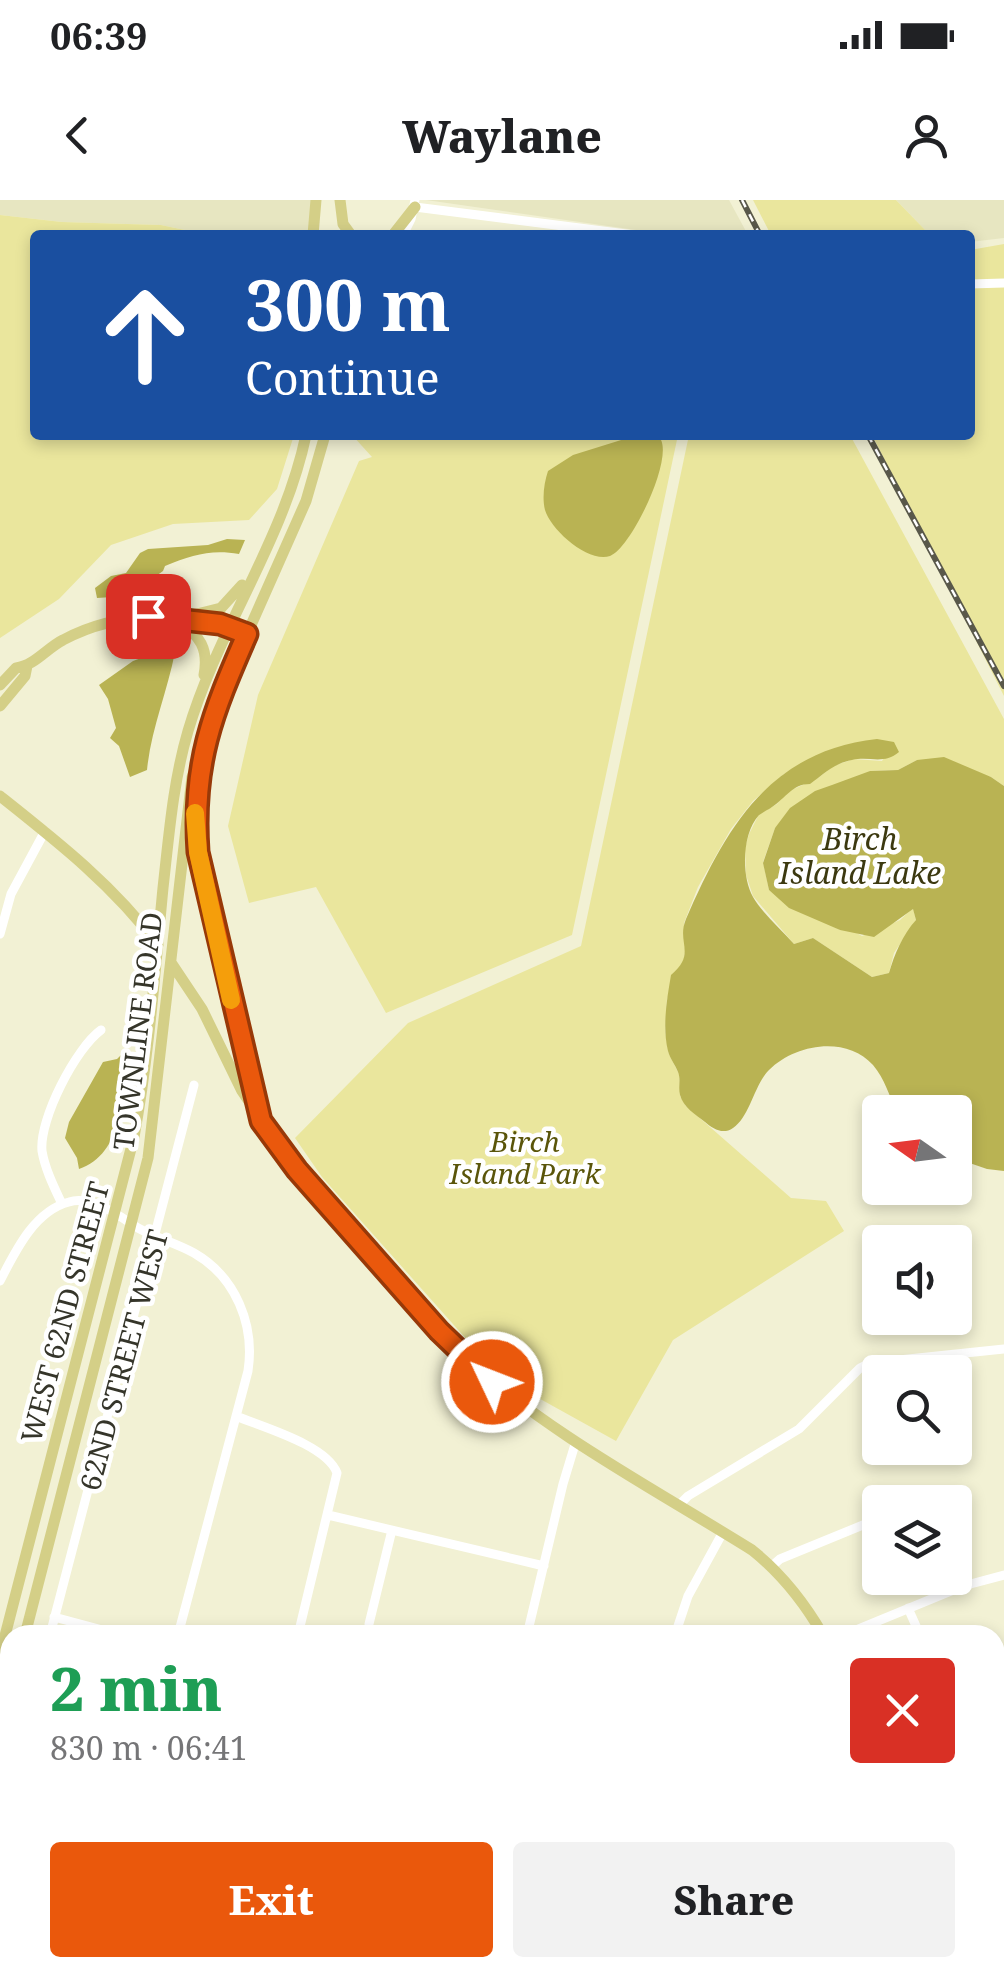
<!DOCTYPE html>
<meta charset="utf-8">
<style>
body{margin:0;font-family:"Noto Serif",serif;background:#f2f2f2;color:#202124;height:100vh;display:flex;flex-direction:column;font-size:38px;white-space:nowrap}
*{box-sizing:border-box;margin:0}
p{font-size:32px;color:#757577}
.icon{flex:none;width:55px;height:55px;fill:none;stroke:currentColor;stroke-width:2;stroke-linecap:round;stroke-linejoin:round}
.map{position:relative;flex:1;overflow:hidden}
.sheet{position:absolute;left:0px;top:1425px;width:1005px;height:352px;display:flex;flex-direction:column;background:#fff;border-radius:30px 30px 0 0;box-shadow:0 5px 15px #0003}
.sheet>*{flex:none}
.hud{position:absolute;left:30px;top:30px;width:945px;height:210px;border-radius:10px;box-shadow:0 5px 15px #0003;background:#1a4fa0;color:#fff;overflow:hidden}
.needle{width:65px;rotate:284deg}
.tools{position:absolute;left:862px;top:895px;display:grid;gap:20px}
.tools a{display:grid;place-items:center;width:110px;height:110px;border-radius:10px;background:#fff;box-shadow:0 5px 15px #0003;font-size:50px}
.pin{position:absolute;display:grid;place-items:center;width:85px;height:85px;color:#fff;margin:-42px;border-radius:20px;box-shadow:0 5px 15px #0006}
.me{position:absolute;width:110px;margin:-55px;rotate:313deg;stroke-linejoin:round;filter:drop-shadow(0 0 8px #0008)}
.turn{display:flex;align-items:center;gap:35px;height:210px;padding:0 50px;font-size:45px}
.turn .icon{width:130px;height:130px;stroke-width:2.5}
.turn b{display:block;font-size:70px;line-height:85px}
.round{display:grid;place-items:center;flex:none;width:105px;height:105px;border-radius:10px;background:#f2f2f2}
.overview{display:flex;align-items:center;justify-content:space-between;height:170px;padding:0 50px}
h1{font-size:60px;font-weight:800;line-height:75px;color:#1e9e55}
.action{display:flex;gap:20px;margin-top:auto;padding:20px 50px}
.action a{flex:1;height:115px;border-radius:10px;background:#ea580c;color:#fff;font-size:40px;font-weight:800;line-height:115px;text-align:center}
.action a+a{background:#f2f2f2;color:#202124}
.status{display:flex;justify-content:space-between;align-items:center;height:70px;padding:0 50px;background:#fff;direction:ltr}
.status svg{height:28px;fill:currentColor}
header{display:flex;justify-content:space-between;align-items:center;height:130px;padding:0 50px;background:#fff;font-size:45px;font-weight:800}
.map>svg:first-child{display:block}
</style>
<div class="status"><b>06:39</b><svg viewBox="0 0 49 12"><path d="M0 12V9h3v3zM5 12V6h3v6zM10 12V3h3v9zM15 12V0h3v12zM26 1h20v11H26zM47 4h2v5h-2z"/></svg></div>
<header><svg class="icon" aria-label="back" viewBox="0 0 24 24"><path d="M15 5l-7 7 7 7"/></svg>Waylane<svg class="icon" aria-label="person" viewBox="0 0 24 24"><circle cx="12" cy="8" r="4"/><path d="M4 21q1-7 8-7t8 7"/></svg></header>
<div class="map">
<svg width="1004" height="1777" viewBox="0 0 1004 1777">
<rect width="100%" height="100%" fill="#f2f1d4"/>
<!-- built -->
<path fill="#e7e6c1" d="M 0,0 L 314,0 L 308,35 L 209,35 L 161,25 L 62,22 L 0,15 Z
M 426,0 L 729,0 L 748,35 L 671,35 Z
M 896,0 L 1004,0 L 1004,38 L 970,42 L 970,35 L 930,35 Z"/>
<!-- green -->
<path fill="#eae69d" d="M 753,0 L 896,0 L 930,35 L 771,35 Z
M 0,15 L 62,22 L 161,25 L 209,35 L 35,35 L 35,235 L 294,235 L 277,289 L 249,320 L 173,324 L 111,345 L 59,399 L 0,438 Z
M 1004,44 L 1004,496 L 872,235 L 970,235 L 970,50 Z
M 352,235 L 678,235 L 572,735 L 386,813 L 316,687 L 249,703 L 228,626 L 258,495 L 359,261 L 372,257 Z
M 689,235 L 850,235 L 1004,519 L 1004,586 L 991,577 L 917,560 L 898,570 L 870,571 L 775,628 L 763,662 L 769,690 L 840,730 L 852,730 L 862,736 L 900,720 L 913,708 L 916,720 L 894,753 L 889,773 L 872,777 L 813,738 L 794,744 L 753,696 L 746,675 L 745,648 L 749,634 L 759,614 L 777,604 L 787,592 L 818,578 L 833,566 L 854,559 L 882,561 L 894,542 L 784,574 L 753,601 L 731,629 L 698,687 L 684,723 L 686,746 L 683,765 L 667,799 L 665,831 L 669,854 L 679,874 L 680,896 L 686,906 L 791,998 L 826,1001 L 844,1031 L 673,1140 L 616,1241 L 524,1190 L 477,1151 L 322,977 L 295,938 L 408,823 L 581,746 Z
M 226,1768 L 472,1768 L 620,1777 L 339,1777 L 298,1772 L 282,1777 L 223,1777 Z
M 745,1768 L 902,1768 L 905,1777 L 741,1777 Z"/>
<!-- water -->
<path fill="#b9b353" d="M 634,236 L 661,240 C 672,262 631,348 610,356 C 588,363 551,330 545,310 C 542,298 544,283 548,271 L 573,255 Z
M 227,339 L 245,340 L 239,354 C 211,349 192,355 165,366 L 163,371 L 128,396 L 97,398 L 95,388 L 111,376 L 126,373 L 140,353 L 148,349 L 208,345 Z
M 163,450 L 175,452 C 167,493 151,529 147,570 L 130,577 L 119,546 L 110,538 L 116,528 L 108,499 L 99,485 L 133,461 Z
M 877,539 L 894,542 L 899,552 C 884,565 870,556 852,560 C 834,563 824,574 810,584 C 792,584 786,598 772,607 C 771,608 760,614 759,615 C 742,633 741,676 753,697 C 762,713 781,729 794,744 L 813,738 L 872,777 L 889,773 C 894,755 903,734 916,720 L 913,709 L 874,737 L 840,730 L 789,708 L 769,690 L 763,663 L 775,628 L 790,608 L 815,591 L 832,585 L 870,571 L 898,570 L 917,560 L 944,557 L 991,577 L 1004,586 L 1004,971 L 987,969 L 955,958 L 955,912 L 897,912 C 889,896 885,879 873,865 C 846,835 795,844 769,870 C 754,885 750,917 733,928 C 723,935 713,929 705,922 C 696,915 683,907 680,895 C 678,887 681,879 678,872 C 675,864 670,859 668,851 C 662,826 667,799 671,775 C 697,753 676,743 686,719 C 725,630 768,551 877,539 Z
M 123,853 L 131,853 C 125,891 123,955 79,969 L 77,958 L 65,938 L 69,922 L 103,862 L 117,859 Z"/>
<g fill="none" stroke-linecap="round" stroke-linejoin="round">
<!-- stream -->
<path stroke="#b9b353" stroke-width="2.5" d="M 995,1678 L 1004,1676
M 885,1768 L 894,1768
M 849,1777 L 878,1768"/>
<!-- minor -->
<path stroke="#fff" stroke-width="9" d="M 415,7 L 634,35
M 403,35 L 411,19 L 415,0
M 970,84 L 1004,83
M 0,734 L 11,694 L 45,631
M 62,1004 C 54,987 45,969 42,951 C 39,919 76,848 101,830
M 0,1081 C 15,1052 34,1011 69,1002 C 92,995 119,1016 138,1028 C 156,1038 176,1043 194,1053 C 236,1077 255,1125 248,1171 L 178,1435
M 236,1216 C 262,1227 327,1245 337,1273 L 298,1435
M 680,1304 L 688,1296 L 799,1229 L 860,1168 L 870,1163 L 1004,1149
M 328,1315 L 544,1366
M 772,1366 L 780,1359 L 880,1318
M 908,1408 L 920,1435
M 54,1417 L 121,1435
M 369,1424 L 392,1330
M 50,1435 L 194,885
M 527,1435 L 563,1284 L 576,1241
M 675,1435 L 688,1396 L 723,1332
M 844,1435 L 963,1386 L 1004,1375
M 0,1624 L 10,1586
M 112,1768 L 152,1777
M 30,1777 L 52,1768"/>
<!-- major -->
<path stroke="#d4cf87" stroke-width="11" d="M 340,0 L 343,24 L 351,35
M 313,35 L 316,0
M 393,35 L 415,7
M 193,415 L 221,408 L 242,385
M 178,421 C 200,435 209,449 204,475
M 0,485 L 16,468 C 34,466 47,448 63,440 C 119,410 189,410 247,434
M 0,506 L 25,476 L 27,466
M 0,596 C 58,642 114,686 158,745
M 196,598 L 198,652 L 259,912
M 172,764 L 202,809 L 242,891 L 281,949 L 464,1157 C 549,1234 656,1290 752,1350 C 782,1374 804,1402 823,1435
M 25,1435 L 148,958 L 192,577 L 228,477 L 306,301 L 325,235
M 0,1455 L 134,937 C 149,855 155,771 163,688 C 169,635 173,582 188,531 C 218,429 284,340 306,235
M 0,1529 L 10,1490
M 944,1768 L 947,1777"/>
<defs>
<path id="rail" d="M 742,0 L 760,35
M 868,235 L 1004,486"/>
</defs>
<!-- rail casing -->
<use href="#rail" stroke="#59584a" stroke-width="6"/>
<!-- rail -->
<use href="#rail" stroke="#fff" stroke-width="2.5" stroke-dasharray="8" stroke-linecap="butt"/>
</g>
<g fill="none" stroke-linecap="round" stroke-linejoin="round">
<defs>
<path id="route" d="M 148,416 L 220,424 L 247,434 C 212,514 192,563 198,652 L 261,921 L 297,970 L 439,1131 L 492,1182"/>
</defs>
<!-- route casing -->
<use href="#route" stroke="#983908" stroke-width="25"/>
<!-- route -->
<use href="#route" stroke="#ea580c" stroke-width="18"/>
<!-- slow -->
<path stroke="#f59e0b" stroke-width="18" d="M 195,613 L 198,652 L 231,800"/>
</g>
<g text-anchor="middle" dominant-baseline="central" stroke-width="9" stroke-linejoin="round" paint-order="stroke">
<!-- street labels -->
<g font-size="28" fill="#35352a" stroke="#fff">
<text transform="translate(137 831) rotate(-83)">TOWNLINE ROAD</text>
<text transform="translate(64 1112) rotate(-75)">WEST 62ND STREET</text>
<text transform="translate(123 1160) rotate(-75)">62ND STREET WEST</text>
</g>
<!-- park labels -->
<g font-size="28" font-style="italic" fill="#5a550a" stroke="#fff">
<text x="525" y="941">Birch<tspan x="525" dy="32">Island Park</tspan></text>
</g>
<!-- water labels -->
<g font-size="30" font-style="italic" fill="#3c3910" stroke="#fff">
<text x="860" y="638">Birch<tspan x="860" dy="34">Island Lake</tspan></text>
</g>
</g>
</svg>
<div class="tools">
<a><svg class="needle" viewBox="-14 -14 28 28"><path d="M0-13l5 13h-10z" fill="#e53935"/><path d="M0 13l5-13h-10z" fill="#757577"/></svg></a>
<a><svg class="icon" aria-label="sound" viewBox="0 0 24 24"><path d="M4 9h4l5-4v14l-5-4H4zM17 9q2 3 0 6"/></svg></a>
<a><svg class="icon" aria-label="search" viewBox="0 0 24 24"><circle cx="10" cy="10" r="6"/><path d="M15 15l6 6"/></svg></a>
<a><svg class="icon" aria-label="layers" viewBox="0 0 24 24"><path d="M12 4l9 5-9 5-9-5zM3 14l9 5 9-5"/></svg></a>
</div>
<div class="pin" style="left:148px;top:416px;background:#d93025"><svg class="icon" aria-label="arrive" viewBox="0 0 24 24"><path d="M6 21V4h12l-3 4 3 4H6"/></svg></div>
<svg class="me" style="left:492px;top:1182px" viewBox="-20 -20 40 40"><circle r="17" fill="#ea580c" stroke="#fff" stroke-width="3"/><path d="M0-11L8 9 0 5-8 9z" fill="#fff"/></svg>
<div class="hud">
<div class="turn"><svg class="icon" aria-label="ahead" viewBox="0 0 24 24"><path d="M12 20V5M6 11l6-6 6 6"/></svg><div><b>300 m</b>Continue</div></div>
</div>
<section class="sheet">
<div class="overview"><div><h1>2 min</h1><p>830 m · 06:41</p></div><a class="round" style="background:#d93025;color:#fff"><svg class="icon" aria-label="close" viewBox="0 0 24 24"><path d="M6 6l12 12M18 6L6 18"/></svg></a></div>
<div class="action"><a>Exit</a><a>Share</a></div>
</section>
</div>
